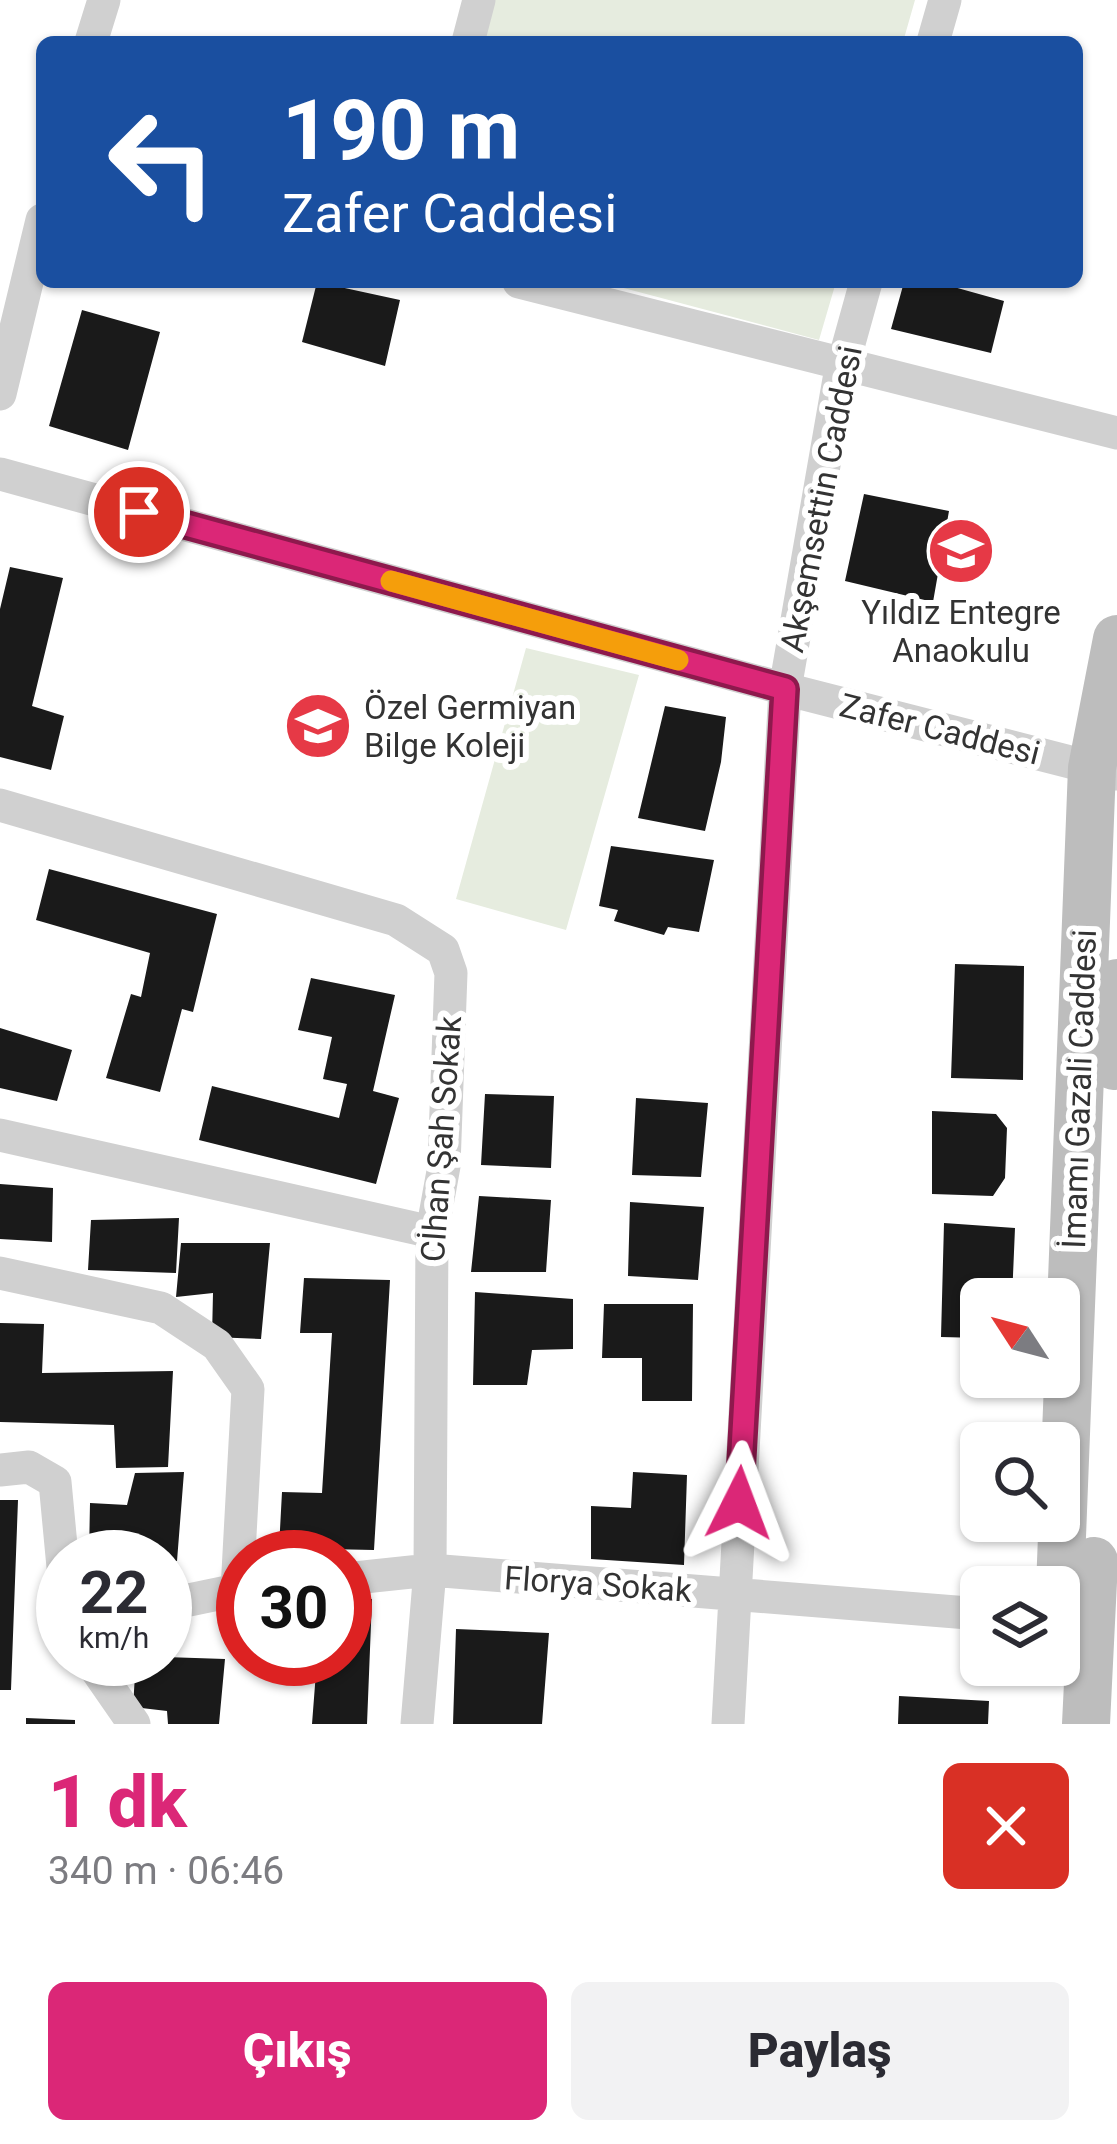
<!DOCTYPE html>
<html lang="tr">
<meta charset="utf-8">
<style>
body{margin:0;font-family:Roboto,sans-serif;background:#f2f2f3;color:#2b2b33;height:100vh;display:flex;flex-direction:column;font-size:45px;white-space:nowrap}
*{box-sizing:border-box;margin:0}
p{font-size:39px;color:#7c7c81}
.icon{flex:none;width:66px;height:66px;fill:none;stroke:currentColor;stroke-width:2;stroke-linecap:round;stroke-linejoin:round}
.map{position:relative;height:1724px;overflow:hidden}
.sheet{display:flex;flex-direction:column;background:#fff;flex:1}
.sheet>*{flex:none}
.banner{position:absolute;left:36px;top:36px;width:1047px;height:252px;border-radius:18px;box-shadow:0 3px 9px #0004;background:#1a4fa0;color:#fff;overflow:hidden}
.needle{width:78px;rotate:306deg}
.fabs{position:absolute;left:960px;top:1278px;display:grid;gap:24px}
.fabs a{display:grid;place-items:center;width:120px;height:120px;border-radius:18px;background:#fff;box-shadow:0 3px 9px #0004;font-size:60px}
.speed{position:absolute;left:36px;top:1530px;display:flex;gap:24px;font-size:60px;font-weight:700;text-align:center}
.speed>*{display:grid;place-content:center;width:156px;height:156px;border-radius:50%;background:#fff;box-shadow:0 3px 9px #0004;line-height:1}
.speed small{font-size:30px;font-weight:400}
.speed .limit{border:18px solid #d22;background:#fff;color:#111}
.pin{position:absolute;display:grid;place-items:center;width:102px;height:102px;color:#fff;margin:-51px;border:6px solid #fff;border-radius:50%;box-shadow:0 3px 12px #0007}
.me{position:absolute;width:132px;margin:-66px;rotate:3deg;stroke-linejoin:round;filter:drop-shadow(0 0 9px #0008)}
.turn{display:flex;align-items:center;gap:42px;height:252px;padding:0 48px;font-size:54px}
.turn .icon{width:156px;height:156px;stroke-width:2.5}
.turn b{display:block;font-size:84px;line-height:102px}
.round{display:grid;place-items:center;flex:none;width:126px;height:126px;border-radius:18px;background:#f2f2f3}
.summary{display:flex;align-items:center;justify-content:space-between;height:204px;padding:0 48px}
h1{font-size:72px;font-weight:800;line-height:90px;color:#db2777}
.action{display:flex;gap:24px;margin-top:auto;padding:24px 48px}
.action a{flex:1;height:138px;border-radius:18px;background:#db2777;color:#fff;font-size:48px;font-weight:800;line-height:138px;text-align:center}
.action a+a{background:#f2f2f3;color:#2b2b33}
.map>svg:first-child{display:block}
</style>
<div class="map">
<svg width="1117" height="1724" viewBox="0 0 1117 1724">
<rect width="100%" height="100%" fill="#fff"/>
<!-- green -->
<path fill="#e6ecdf" d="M 493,0 L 915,0 L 903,42 L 481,42 Z
M 601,282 L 836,282 L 819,340 Z
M 526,648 L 639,675 L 566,930 L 456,899 Z"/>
<!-- building -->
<path fill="#1a1a1a" d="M 317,282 L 400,300 L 385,366 L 302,342 Z
M 904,282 L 936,282 L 1004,301 L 991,353 L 891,329 Z
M 82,310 L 160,332 L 128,450 L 49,426 Z
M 864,494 L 949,511 L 933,602 L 845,581 Z
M 10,567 L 63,578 L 32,706 L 64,716 L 51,770 L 0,757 L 0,609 Z
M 665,706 L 726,717 L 721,762 L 705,831 L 638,818 Z
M 611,846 L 714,860 L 699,932 L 668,927 L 664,935 L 614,921 L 618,910 L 599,906 Z
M 49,869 L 217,914 L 193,1012 L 182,1009 L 160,1092 L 106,1078 L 131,994 L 141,997 L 150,953 L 36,920 Z
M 955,964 L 1024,966 L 1023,1080 L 951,1078 Z
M 311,978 L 395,995 L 373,1091 L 399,1098 L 376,1184 L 199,1140 L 212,1086 L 339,1118 L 347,1084 L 323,1079 L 332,1037 L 298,1030 Z
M 0,1028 L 72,1050 L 57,1101 L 0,1088 Z
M 485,1094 L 554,1096 L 551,1168 L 481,1165 Z
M 636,1098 L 708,1103 L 701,1177 L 632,1175 Z
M 932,1111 L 996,1114 L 1007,1128 L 1005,1178 L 993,1196 L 932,1194 Z
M 0,1184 L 53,1188 L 52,1242 L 0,1239 Z
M 479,1196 L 551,1200 L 546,1272 L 471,1272 Z
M 630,1202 L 704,1207 L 698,1280 L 628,1276 Z
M 179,1218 L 176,1273 L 88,1270 L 91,1220 Z
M 944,1223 L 1015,1228 L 1012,1299 L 981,1299 L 981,1338 L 941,1337 Z
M 181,1243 L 270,1243 L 261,1339 L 212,1337 L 213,1293 L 176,1297 Z
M 304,1278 L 390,1280 L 374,1550 L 279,1548 L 282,1492 L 322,1493 L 332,1333 L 300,1333 Z
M 475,1292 L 573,1299 L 573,1349 L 532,1350 L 527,1385 L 473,1385 Z
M 604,1304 L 693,1304 L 692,1401 L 642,1401 L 642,1358 L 602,1358 Z
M 0,1323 L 44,1324 L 42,1373 L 173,1371 L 168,1467 L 116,1468 L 114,1425 L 0,1422 Z
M 184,1472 L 177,1561 L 165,1560 L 165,1557 L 89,1555 L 90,1503 L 127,1505 L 135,1473 Z
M 633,1472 L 687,1475 L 684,1565 L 591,1559 L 591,1506 L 631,1508 Z
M 0,1500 L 18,1500 L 11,1690 L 0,1690 Z
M 345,1598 L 372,1599 L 367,1724 L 312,1724 L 317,1659 L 345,1659 Z
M 456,1629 L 549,1633 L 542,1724 L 453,1724 Z
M 165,1657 L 225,1659 L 219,1724 L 168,1724 L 167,1711 L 133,1707 L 136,1659 Z
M 899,1696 L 989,1701 L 988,1724 L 898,1724 Z
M 26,1718 L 75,1720 L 75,1724 L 26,1724 Z"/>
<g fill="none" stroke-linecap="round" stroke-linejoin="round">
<!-- minor -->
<path stroke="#d0d0d0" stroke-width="33" d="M 91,42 L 104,0
M 468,42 L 479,0
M 933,42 L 945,0
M 519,282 L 1117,433
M 0,394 L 42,220
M 0,474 L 785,689 L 1117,774
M 0,805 L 396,920 L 443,950 L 451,973 L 444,1166 L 432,1232 L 430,1570 L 417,1724
M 0,1135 L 432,1232
M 0,1273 L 161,1308 L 217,1345 L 248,1389 L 237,1590 L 165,1605
M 0,1470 L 29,1467 L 55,1482 L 63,1567
M 345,1579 L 430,1570 L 981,1614
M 89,1659 L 134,1724
M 728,1724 L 785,689 L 839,379 L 866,282"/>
<!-- secondary -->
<path stroke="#bdbdbd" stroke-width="48" d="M 1114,1066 L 1117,983
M 1059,1613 L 1092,768 L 1117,639
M 1086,1724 L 1094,1561"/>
</g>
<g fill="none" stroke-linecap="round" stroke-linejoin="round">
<defs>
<path id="route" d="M 139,512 L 785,689 L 739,1503"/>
</defs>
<!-- route casing -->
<use href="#route" stroke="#8e194d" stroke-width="30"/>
<!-- route -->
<use href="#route" stroke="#db2777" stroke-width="21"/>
<!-- slow -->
<path stroke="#f59e0b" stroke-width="21" d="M 391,581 L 678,660"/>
</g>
<!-- icons -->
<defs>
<symbol id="school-disc" viewBox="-11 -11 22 22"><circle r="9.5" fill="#e63946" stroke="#fff"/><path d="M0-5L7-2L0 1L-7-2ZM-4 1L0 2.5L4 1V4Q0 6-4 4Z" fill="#fff"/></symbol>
</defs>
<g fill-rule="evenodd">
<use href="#school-disc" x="923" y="513" width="76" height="76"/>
<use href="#school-disc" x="280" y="688" width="76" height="76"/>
</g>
<g text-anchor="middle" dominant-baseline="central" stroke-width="12" stroke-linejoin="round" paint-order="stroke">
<!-- street labels -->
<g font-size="33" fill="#333" stroke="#fff">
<text transform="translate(821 499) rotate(-79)">Akşemsettin Caddesi</text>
<text transform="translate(940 729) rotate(14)">Zafer Caddesi</text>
<text transform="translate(1079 1089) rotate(-88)">İmamı Gazali Caddesi</text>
<text transform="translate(441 1139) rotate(-86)">Cİhan Şah Sokak</text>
<text transform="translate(598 1584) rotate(4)">Florya Sokak</text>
</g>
<!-- poi labels -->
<g font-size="33" fill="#333" stroke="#fff">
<text x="961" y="612">Yıldız Entegre<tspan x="961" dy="38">Anaokulu</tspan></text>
<text x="364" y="707" text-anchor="start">Özel Germiyan<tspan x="364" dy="38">Bilge Koleji</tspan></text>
</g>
</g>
</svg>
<div class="fabs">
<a><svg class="needle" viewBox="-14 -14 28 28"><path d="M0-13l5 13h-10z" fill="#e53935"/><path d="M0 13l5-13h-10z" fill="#7c7c81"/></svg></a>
<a><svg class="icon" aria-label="search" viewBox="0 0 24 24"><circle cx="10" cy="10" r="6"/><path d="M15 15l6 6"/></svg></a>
<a><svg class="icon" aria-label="layers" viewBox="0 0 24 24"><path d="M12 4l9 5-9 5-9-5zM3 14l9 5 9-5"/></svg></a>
</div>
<div class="speed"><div>22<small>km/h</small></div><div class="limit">30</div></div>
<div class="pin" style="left:139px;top:512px;background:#d93025"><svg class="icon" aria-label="arrive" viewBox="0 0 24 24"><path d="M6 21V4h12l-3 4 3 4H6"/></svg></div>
<svg class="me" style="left:739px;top:1503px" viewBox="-20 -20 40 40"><path d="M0-17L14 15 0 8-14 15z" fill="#db2777" stroke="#fff" stroke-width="4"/></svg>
<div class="banner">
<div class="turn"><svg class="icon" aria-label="left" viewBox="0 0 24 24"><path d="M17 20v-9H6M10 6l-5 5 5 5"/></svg><div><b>190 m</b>Zafer Caddesi</div></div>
</div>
</div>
<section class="sheet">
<div class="summary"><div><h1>1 dk</h1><p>340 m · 06:46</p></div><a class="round" style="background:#d93025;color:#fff"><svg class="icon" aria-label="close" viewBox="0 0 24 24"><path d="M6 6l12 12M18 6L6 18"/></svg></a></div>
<div class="action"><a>Çıkış</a><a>Paylaş</a></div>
</section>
